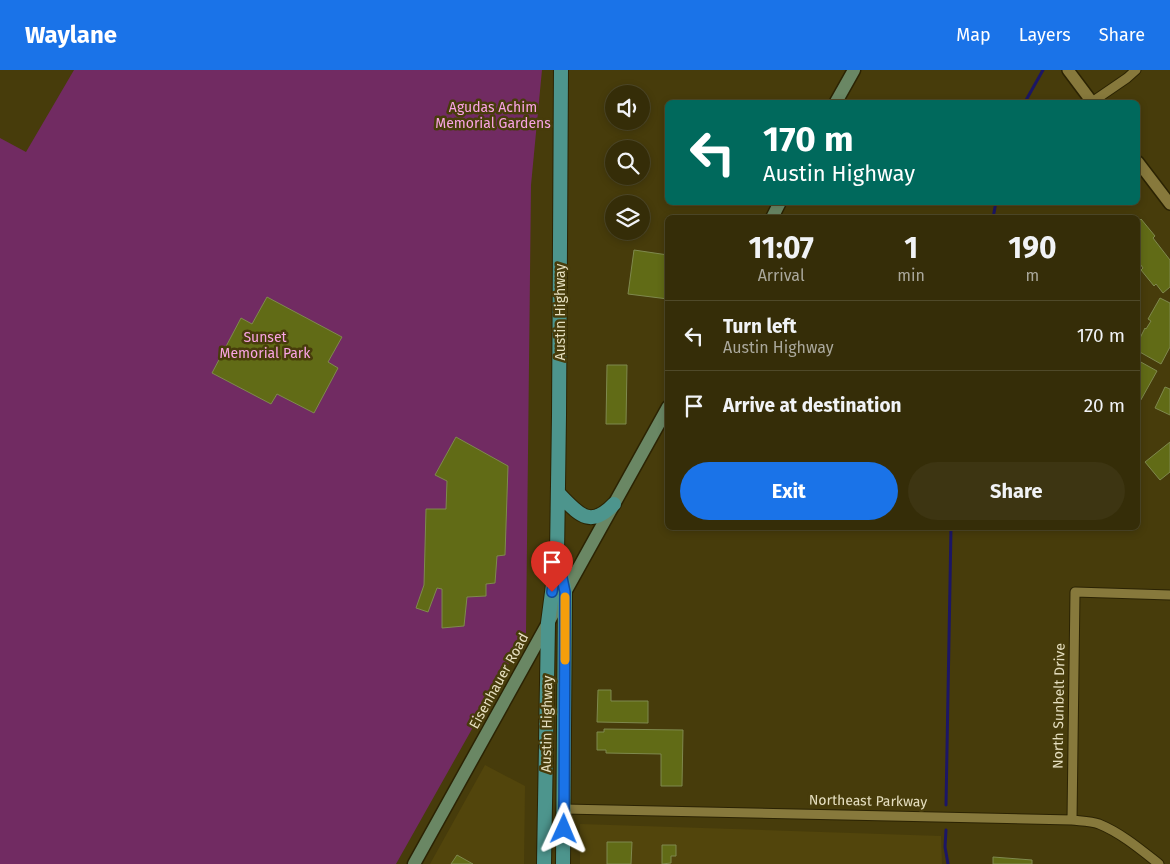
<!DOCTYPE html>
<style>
body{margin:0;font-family:"Fira Sans",sans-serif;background:#3d3512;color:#f1f3f6;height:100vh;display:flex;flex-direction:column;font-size:19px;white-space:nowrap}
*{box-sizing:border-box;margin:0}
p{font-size:16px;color:#aaa89c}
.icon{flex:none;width:28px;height:28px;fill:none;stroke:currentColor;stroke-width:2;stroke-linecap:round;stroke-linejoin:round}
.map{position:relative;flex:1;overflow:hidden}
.side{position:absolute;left:665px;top:145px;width:475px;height:315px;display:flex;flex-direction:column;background:#352d08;border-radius:8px;box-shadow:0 2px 8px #0003,0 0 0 1px #4f4929}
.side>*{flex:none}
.guide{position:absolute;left:665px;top:30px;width:475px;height:105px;border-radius:8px;box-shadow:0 2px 8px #0003,0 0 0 1px #4f4929;background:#00695c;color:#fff;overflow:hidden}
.tools{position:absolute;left:605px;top:15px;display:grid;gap:10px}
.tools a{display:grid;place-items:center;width:45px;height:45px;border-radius:50%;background:#352d08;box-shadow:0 2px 8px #0003,0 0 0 1px #4f4929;font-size:25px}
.pin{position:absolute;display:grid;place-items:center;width:42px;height:42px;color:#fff;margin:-51px -21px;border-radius:50% 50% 50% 0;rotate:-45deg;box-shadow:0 0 5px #0007}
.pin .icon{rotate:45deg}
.me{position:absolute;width:55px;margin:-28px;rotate:1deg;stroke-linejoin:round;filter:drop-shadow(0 0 4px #0008)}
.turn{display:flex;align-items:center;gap:18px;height:105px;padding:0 15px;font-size:22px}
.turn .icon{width:65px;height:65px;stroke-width:2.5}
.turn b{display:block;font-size:35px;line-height:42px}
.eta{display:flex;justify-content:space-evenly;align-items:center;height:85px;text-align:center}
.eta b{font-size:30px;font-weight:700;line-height:35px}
.action{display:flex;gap:10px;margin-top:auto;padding:10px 15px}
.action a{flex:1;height:58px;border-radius:30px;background:#1a73e8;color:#fff;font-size:20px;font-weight:700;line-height:58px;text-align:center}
.action a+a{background:#3d3512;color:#f1f3f6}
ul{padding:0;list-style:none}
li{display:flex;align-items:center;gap:15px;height:70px;padding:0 15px;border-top:1px solid #4f4929}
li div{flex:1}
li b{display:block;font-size:19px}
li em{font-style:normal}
header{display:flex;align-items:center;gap:30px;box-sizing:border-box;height:70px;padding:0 25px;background:#1a73e8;color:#fff}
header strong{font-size:24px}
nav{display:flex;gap:28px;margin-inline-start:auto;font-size:18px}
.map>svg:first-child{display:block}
</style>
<header>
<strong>Waylane</strong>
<nav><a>Map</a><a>Layers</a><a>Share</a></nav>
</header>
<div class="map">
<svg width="1170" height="794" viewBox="0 0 1170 794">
<rect width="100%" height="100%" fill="#473c0b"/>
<!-- built -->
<path fill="#52450c" d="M 485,695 L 525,716 L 524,794 L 430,794 Z
M 580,754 L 941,766 L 942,794 L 580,794 Z"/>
<!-- green -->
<path fill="#712b62" d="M 74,0 L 542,0 L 531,115 L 526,563 L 396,794 L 0,794 L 0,68 L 26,82 Z"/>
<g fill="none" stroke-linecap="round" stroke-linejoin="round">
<!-- stream -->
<path stroke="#1c1665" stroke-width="3" d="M 1025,32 L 1043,0
M 993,148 L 996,132
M 946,735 L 951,458
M 946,760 L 945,777 L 948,794"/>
</g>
<!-- building -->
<path fill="#616b16" stroke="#7f894e" d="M 1138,149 L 1139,151 L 1141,149 L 1155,166 L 1153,168 L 1170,190 L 1170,217 L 1163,223 L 1156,214 L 1154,216 L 1141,200 L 1143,198 L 1138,191 Z
M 634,180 L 668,185 L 668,229 L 628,224 Z
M 267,227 L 342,267 L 328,292 L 338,298 L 314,343 L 277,324 L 271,334 L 212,303 L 241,248 L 252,254 Z
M 1160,228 L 1170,233 L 1170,277 L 1161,294 L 1138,281 L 1138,272 L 1145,258 L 1146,259 L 1151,251 L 1148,249 Z
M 1139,291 L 1157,301 L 1138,335 L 1138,294 Z
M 607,295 L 627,295 L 626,354 L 606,354 Z
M 1165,317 L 1170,319 L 1170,345 L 1155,338 Z
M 456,367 L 508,396 L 505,485 L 497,486 L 495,513 L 486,514 L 486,526 L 467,527 L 464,556 L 442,558 L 442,519 L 437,518 L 428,542 L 416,538 L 424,515 L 426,439 L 446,439 L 447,411 L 435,405 Z
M 1170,372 L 1170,402 L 1160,410 L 1145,392 Z
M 598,620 L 611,620 L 611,631 L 648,631 L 648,653 L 597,652 Z
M 604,659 L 683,660 L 682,716 L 661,716 L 661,684 L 606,683 L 606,680 L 597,680 L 597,662 L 604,662 Z
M 607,772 L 632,772 L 631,794 L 607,794 Z
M 662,775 L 676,775 L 676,786 L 671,786 L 671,793 L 662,794 Z
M 457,785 L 473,794 L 451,794 Z
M 993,787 L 1032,790 L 1032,794 L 993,794 Z"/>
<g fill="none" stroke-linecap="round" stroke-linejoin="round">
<defs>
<path id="minor" d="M 1092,32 L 1127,8 L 1136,0
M 564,739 L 1072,750 C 1080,751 1091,751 1099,754 C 1121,763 1140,779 1159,794
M 1072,750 L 1075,522 L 1170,525"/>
<path id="tertiary" d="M 1068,0 L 1092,32
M 1138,92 L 1170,134"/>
<path id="secondary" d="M 836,32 L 854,0
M 772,148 L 780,132
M 414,794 L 668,337"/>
<path id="primary" d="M 558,423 C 578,443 589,460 614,434
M 559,495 L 565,522 L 563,794
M 544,794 L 548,553 L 557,484 L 559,346 L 561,0"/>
</defs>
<!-- minor casing -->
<use href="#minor" stroke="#2b2303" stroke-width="11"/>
<!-- tertiary casing -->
<use href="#tertiary" stroke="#2b2303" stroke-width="14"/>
<!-- secondary casing -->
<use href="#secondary" stroke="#2b2303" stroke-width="15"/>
<!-- primary casing -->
<use href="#primary" stroke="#2b2303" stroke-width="16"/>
<!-- minor -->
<use href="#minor" stroke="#87793c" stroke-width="9"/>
<!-- tertiary -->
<use href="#tertiary" stroke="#87793c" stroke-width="11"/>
<!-- secondary -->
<use href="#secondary" stroke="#6a8764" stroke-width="12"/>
<!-- primary -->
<use href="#primary" stroke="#4d958d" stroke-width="14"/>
</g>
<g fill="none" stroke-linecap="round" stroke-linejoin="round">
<defs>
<path id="route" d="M 552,522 L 557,484 L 565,522 L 564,759"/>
</defs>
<!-- route casing -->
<use href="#route" stroke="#114b97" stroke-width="12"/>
<!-- route -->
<use href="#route" stroke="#1a73e8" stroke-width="9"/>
<!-- slow -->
<path stroke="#f59e0b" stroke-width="9" d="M 565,590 L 565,527"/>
</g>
<g text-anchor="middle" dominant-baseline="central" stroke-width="5" stroke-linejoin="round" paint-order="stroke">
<!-- park labels -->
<g font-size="14" fill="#faa4e4" stroke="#473c0b">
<text x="493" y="37">Agudas Achim<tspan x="493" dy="16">Memorial Gardens</tspan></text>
<text x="265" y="267">Sunset<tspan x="265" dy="16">Memorial Park</tspan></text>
</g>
<!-- street labels -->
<g font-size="14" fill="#e6dfc0" stroke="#473c0b">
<text transform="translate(560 242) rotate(-90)">Austin Highway</text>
<text transform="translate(499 611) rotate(-61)">Eisenhauer Road</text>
<text transform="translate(1059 636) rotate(-89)">North Sunbelt Drive</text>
<text transform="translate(547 654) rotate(-89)">Austin Highway</text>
<text transform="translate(868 731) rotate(1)">Northeast Parkway</text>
</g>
</g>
</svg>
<div class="tools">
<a><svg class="icon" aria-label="sound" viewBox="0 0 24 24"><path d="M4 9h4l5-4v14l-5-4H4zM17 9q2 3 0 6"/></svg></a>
<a><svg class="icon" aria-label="search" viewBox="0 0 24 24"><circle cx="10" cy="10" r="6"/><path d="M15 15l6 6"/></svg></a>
<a><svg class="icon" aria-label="layers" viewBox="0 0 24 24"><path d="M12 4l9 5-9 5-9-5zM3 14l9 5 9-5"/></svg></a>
</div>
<div class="pin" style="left:552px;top:522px;background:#d93025"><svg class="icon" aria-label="arrive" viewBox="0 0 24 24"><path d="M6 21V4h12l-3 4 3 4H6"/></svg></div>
<svg class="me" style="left:564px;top:759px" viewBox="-20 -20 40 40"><path d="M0-17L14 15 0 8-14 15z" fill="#1a73e8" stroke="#fff" stroke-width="4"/></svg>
<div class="guide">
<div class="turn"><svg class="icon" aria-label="left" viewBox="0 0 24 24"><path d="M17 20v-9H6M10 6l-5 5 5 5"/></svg><div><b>170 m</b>Austin Highway</div></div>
</div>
<section class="side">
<div class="eta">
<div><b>11:07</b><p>Arrival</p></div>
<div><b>1</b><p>min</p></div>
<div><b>190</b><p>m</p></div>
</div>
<ul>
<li><svg class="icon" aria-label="left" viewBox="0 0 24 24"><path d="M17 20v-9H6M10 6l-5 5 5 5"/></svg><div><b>Turn left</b><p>Austin Highway</p></div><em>170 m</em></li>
<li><svg class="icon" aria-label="arrive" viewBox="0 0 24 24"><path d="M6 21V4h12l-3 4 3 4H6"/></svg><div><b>Arrive at destination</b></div><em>20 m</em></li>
</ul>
<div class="action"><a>Exit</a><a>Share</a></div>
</section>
</div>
